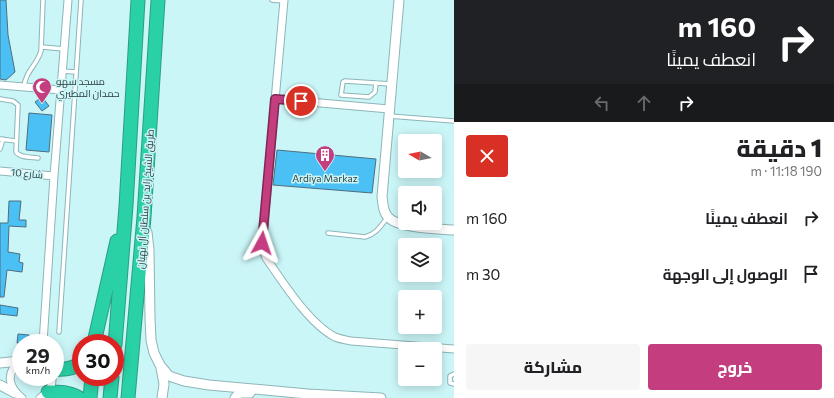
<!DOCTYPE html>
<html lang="ar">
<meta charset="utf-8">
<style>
body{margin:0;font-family:Commissioner,Cairo,sans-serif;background:#f6f6f6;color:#202124;direction:rtl;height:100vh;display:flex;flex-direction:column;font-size:15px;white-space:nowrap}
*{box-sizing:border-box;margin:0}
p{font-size:13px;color:#757577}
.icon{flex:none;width:22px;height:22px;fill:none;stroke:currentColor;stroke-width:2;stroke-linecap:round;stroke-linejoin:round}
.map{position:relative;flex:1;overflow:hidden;direction:ltr}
.panel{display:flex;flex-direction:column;background:#fff;width:380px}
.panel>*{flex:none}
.hud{background:#202124;color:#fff;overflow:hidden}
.needle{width:26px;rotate:280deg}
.tools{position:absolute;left:398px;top:134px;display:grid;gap:8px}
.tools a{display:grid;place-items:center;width:44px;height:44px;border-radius:4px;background:#fff;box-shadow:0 2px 10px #0003;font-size:20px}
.speed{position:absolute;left:12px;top:334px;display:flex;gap:8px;font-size:20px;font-weight:700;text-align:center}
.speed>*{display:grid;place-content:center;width:52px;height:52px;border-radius:50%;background:#fff;box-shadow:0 2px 10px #0003;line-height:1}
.speed small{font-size:10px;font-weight:400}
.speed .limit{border:6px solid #d22;background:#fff;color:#111}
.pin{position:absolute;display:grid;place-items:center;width:34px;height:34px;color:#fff;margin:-17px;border:2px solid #fff;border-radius:50%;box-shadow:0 1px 4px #0007}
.me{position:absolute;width:44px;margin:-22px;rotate:5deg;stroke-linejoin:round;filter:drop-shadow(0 0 3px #0008)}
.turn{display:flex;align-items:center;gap:14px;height:84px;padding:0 12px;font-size:18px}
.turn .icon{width:52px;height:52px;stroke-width:2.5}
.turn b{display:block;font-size:28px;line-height:34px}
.lanes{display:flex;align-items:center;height:38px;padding:0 12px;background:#0003;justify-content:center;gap:20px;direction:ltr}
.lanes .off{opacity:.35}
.round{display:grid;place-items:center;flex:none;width:42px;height:42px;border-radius:4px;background:#f6f6f6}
.headline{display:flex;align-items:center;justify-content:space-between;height:68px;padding:0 12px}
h1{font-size:24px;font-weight:800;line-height:30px}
.button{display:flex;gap:8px;margin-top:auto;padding:8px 12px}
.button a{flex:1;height:46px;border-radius:4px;background:#c33d7f;color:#fff;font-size:16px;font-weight:800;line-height:46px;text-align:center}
.button a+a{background:#f6f6f6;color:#202124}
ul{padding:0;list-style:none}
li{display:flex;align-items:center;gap:12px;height:56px;padding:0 12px}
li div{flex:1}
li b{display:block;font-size:15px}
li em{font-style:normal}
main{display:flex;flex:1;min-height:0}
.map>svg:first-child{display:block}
</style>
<main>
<section class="panel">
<div class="hud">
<div class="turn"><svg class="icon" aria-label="right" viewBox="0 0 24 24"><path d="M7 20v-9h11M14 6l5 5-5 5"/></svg><div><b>160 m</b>انعطف يمينًا</div></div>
<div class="lanes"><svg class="icon off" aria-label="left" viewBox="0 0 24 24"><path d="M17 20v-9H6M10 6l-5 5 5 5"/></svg><svg class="icon off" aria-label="ahead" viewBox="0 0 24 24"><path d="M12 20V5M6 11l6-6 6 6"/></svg><svg class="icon" aria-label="right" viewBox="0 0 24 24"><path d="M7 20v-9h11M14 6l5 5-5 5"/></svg></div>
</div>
<div class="headline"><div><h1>1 دقيقة</h1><p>190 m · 11:18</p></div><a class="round" style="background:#d93025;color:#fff"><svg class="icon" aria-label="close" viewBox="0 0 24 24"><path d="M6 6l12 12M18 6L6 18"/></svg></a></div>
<ul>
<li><svg class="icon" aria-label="right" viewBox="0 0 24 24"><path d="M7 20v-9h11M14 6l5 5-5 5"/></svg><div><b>انعطف يمينًا</b></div><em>160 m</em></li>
<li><svg class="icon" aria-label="arrive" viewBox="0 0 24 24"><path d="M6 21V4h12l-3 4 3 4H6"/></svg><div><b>الوصول إلى الوجهة</b></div><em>30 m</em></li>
</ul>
<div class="button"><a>خروج</a><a>مشاركة</a></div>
</section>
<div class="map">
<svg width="454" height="398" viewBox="0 0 454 398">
<rect width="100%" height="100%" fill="#cbf6f8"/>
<!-- building -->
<path fill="#4ac0f4" stroke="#4f6e7e" d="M 0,0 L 6,0 L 8,35 L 15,72 L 6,80 L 0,79 Z
M 42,97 L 49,106 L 42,111 L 35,102 Z
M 29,113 L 52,115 L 49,152 L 26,150 Z
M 277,150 L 376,159 L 372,193 L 273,185 Z
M 9,201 L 21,201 L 19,220 L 26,220 L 26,227 L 9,226 L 8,252 L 20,254 L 19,262 L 23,263 L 22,272 L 7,270 L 4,297 L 0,297 L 0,223 L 8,223 Z
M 0,305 L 18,308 L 17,316 L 0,314 Z
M 18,334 L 29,335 L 28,343 L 17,343 Z"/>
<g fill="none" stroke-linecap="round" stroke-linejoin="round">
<defs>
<path id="service" d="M 272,0 L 284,1
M 42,47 L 64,49
M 62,71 L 76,72
M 376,83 L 375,92 L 369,97 L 341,95 L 343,82 L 345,81 L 391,84
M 24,87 C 25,72 37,65 41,51 L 43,0
M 0,99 L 13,101 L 18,105 L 16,152 C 20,158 31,157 38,158
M 389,116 L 454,121
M 0,139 L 16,141
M 0,149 L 3,139
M 328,233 L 365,237 C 376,234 380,227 387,218
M 59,332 L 81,0
M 454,374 L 450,376 L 450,383 L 454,384"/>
<path id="minor" d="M 284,0 L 263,235 L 263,250 L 266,258 C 283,282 309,324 335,337 C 340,339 346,340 351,341 L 454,349
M 0,85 L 61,90
M 275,99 L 389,109
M 0,171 L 54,176
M 43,343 L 54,176 L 68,0
M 21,361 C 5,372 8,387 22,398
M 40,398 C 48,393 53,387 52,377"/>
<path id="tertiary" d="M 399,0 L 382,197 C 383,204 383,212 388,217 C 397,228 439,229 454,230
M 147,232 L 149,250 L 150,318 L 151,340 L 154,353 L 160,365 L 169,376 L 184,381 L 209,385 L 308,394 L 381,398
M 0,363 L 20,361
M 161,368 L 164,384 L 162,398
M 0,385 L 15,393
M 235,398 L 239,393 L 250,393"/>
<path id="motorway" d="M 94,343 L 117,241
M 115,345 L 126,206 L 138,0
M 55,369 C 65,370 73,369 81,363
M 48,392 C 59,392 69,392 79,398
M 90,398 L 92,377
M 110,398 L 112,377
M 128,398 L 144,217 L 158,0"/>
</defs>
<!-- service casing -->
<use href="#service" stroke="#8db5b8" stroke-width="5.5"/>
<!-- minor casing -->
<use href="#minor" stroke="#8db5b8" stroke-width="9"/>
<!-- tertiary casing -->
<use href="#tertiary" stroke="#8db5b8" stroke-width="11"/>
<!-- motorway casing -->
<use href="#motorway" stroke="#2c9e83" stroke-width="15"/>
<!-- service -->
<use href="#service" stroke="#fff" stroke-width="3.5"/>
<!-- minor -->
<use href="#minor" stroke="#fff" stroke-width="7"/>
<!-- tertiary -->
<use href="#tertiary" stroke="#fff" stroke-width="9"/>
<!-- motorway -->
<use href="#motorway" stroke="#2ad1a6" stroke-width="13"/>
</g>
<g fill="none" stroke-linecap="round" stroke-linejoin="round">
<defs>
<path id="route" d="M 262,243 L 275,99 L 301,101"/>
</defs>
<!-- route casing -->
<use href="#route" stroke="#7f2853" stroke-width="10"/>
<!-- route -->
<use href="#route" stroke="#c33d7f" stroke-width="7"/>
</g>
<!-- icons -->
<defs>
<symbol id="mosque-pin" viewBox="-11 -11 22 30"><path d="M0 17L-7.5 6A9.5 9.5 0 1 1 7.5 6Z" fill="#c33d7f" stroke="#cbf6f8"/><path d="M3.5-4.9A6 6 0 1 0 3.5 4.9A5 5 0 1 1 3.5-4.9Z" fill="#fff"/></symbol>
<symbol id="building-pin" viewBox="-11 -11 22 30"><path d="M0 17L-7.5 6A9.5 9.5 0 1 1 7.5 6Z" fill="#c33d7f" stroke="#cbf6f8"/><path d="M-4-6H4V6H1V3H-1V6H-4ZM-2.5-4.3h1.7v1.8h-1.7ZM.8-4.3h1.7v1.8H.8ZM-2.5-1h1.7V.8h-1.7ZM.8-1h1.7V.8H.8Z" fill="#fff"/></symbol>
</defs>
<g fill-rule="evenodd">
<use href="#mosque-pin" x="31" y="76" width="22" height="30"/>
<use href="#building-pin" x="314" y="144" width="22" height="30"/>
</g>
<g text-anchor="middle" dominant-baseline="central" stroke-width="3" stroke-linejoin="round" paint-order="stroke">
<!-- poi labels -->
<g font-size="10" fill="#2f4041" stroke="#cbf6f8" text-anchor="start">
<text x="56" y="81">مسجد سهو<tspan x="56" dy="12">حمدان المطيري</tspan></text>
<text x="325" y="178" text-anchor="middle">Ardiya Markaz</text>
</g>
<!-- street labels -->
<g font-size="10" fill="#2f4041" stroke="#cbf6f8">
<text transform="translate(27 173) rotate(5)">شارع 10</text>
<text transform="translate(145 199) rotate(-86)">طريق الشيخ زايد بن سلطان آل نهيان</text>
</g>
</g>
</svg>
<div class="tools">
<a><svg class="needle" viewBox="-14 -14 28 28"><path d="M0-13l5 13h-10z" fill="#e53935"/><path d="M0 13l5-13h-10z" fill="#757577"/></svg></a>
<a><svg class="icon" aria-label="sound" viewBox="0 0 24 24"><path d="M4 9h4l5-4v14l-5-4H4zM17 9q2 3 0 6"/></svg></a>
<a><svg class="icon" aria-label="layers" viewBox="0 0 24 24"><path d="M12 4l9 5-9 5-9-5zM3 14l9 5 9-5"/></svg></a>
<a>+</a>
<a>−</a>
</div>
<div class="speed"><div>29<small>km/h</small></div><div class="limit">30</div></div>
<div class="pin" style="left:301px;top:101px;background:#d93025"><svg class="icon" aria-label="arrive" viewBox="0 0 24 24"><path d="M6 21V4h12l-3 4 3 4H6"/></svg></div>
<svg class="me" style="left:262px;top:243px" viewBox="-20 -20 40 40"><path d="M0-17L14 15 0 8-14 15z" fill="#c33d7f" stroke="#fff" stroke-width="4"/></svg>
</div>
</main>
